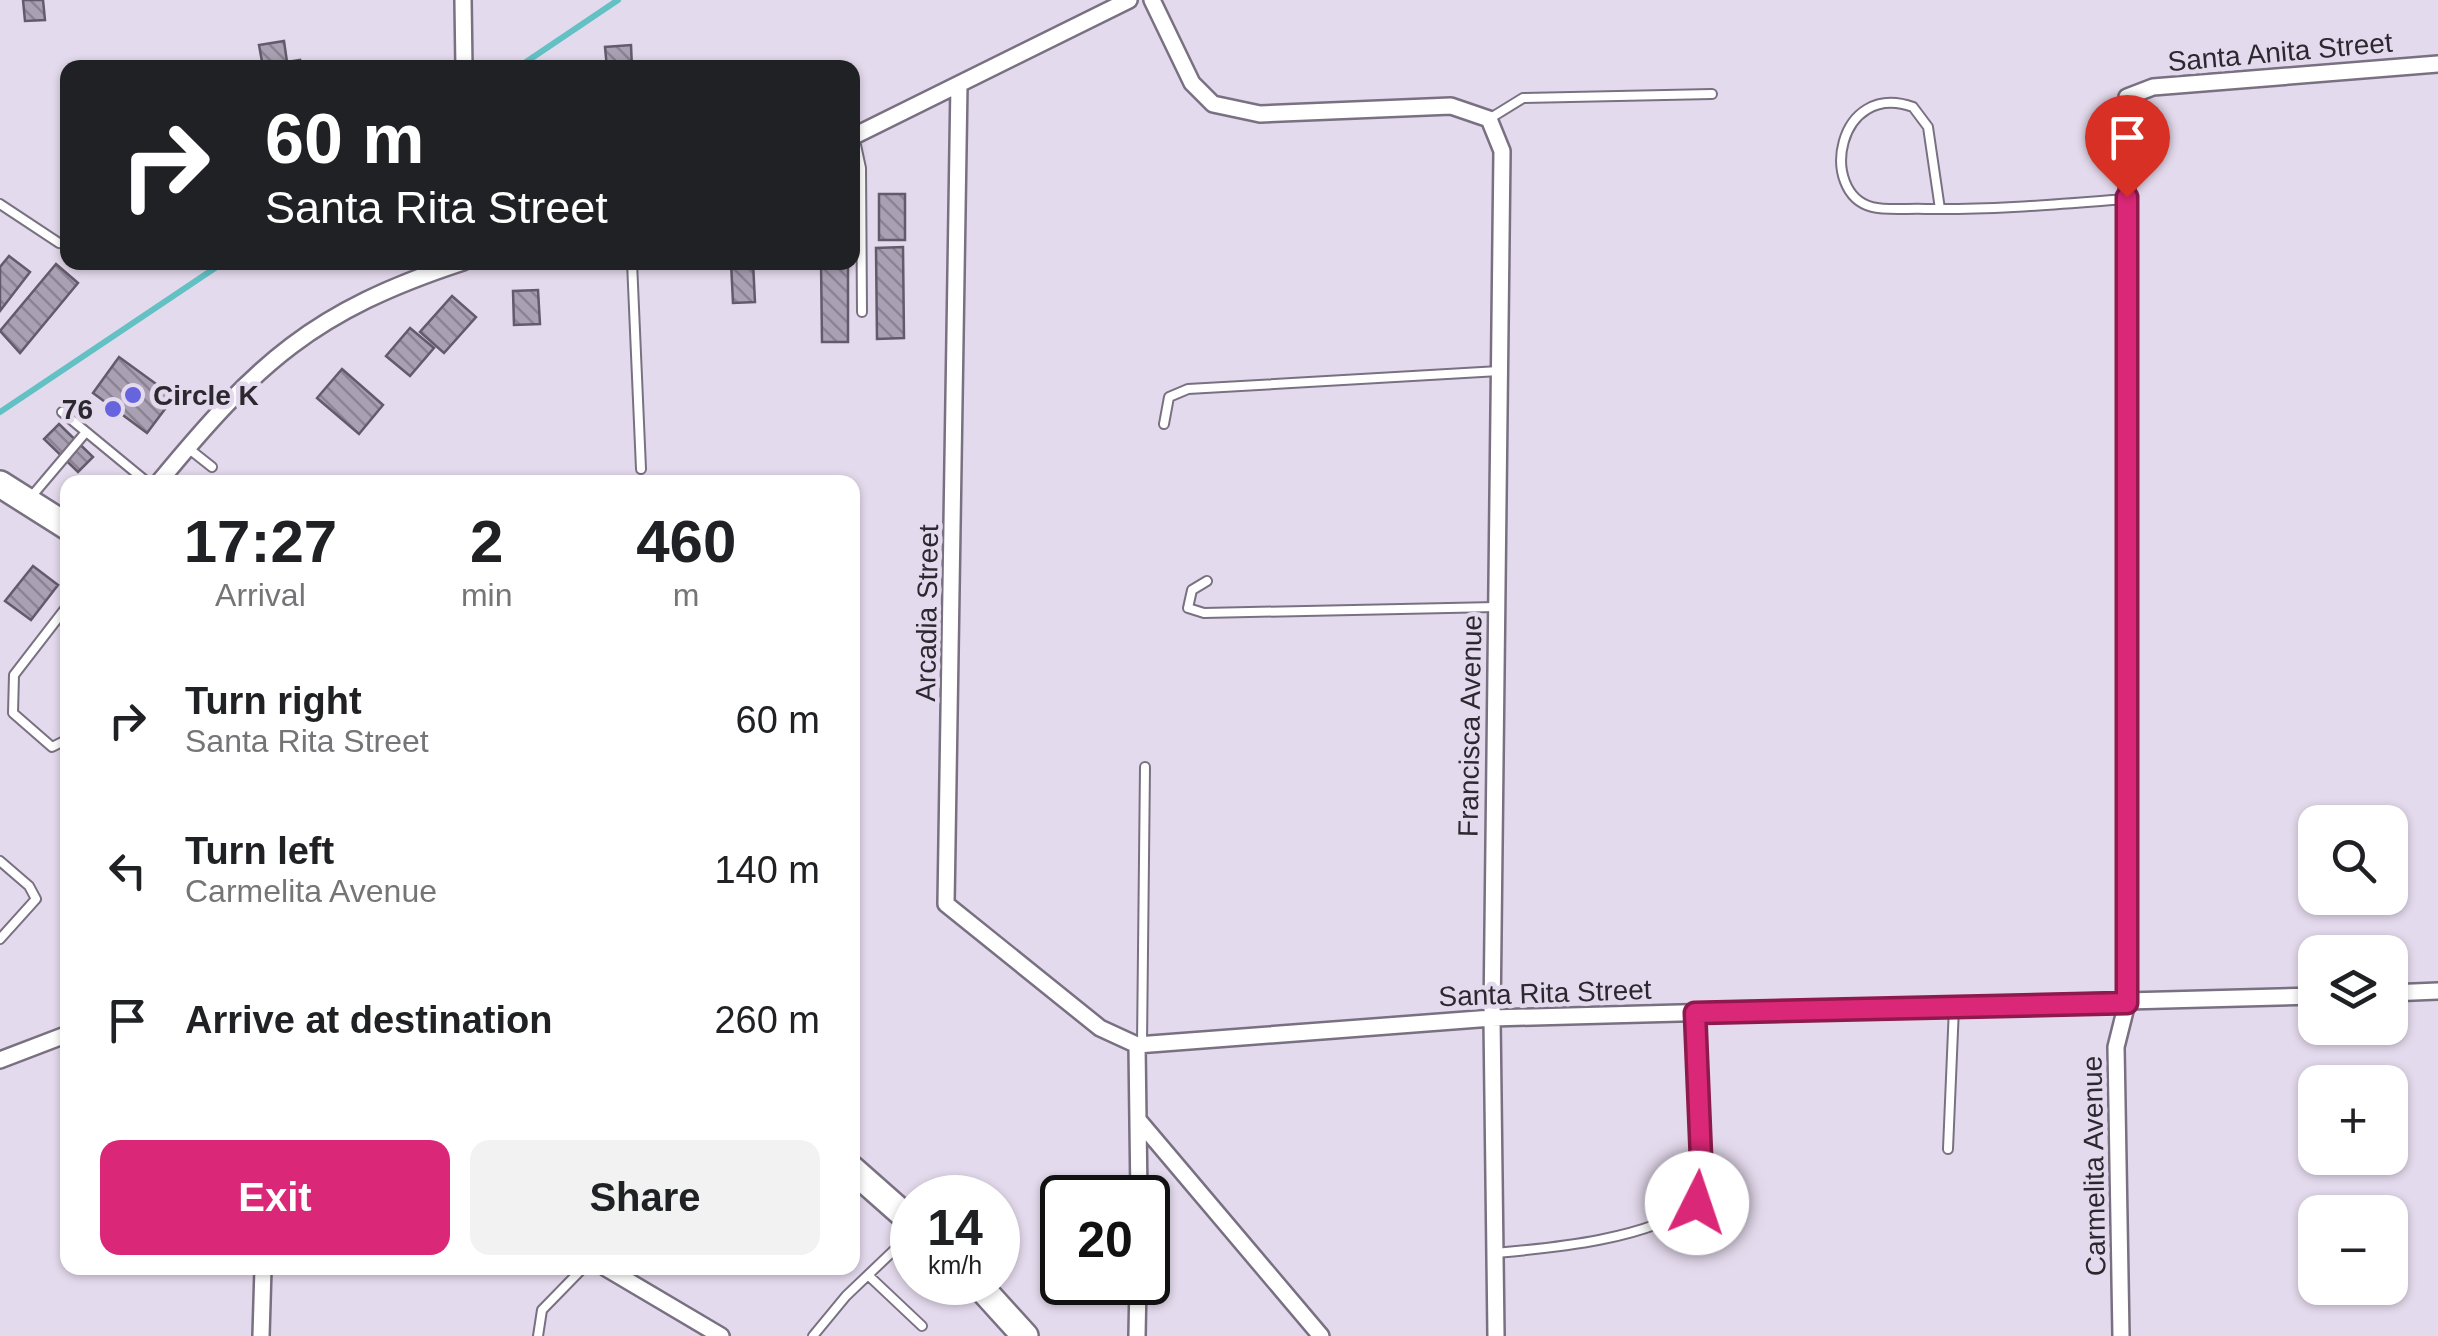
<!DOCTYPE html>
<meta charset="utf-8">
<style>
body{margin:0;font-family:Helvetica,sans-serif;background:#f2f2f2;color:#202124;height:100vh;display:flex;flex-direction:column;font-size:38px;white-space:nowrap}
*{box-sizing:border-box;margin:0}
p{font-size:32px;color:#757577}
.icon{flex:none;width:55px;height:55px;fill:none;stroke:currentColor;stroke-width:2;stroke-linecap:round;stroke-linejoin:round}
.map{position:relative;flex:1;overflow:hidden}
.details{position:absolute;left:60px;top:475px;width:800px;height:800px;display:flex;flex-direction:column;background:#fff;border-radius:20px;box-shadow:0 2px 8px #0004}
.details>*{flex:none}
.hud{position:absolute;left:60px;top:60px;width:800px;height:210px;border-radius:20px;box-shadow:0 2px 8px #0004;background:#202124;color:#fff;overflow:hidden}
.controls{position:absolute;left:2298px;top:805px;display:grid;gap:20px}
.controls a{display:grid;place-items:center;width:110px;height:110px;border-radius:20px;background:#fff;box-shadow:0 2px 8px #0004;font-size:50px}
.speed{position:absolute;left:890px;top:1175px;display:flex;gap:20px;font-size:50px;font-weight:700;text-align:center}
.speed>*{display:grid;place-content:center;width:130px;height:130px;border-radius:50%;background:#fff;box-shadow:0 2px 8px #0004;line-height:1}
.speed small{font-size:25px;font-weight:400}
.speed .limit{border:5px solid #111;border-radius:15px;background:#fff;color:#111}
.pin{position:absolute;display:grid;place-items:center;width:85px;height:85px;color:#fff;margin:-102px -42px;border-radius:50% 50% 50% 0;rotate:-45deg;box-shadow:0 0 10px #0007}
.pin .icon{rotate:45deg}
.me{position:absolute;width:110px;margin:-55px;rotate:4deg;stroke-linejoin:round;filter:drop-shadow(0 0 8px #0008)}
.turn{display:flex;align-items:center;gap:35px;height:210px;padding:0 40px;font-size:45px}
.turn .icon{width:130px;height:130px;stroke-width:2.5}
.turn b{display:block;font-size:70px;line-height:85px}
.eta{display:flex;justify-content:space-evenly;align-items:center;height:170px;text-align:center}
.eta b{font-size:60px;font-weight:800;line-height:70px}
.primary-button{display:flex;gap:20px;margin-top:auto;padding:20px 40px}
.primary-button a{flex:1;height:115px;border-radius:20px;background:#db2777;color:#fff;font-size:40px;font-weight:800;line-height:115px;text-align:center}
.primary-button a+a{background:#f2f2f2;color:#202124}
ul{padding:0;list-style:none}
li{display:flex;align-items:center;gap:30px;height:150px;padding:0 40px}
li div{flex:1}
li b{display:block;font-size:38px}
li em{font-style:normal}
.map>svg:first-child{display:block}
</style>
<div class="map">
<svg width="2438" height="1336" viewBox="0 0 2438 1336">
<defs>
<pattern id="building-back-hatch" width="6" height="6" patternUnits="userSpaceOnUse" patternTransform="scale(2.5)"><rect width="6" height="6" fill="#aaa0b3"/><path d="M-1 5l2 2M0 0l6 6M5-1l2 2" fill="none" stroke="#8b8292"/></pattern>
</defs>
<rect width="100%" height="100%" fill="#e4daed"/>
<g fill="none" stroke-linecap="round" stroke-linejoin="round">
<!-- stream -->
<path stroke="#63c1c3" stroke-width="6" d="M 517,68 L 618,0
M 0,412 L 224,262"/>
</g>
<!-- building -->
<path fill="url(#building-back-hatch)" stroke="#635a6b" stroke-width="2.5" d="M 23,0 L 43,0 L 45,20 L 25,21 Z
M 284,41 L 287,62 L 300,60 L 301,68 L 258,68 L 263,67 L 259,45 Z
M 631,45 L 632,68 L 607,68 L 605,47 Z
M 879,194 L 905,194 L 905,240 L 879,240 Z
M 903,247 L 904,338 L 877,339 L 876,248 Z
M 9,256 L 30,272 L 0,311 L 0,267 Z
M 731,262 L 753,262 L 755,302 L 733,303 Z
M 821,262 L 848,262 L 848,342 L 822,342 Z
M 56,264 L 78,283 L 20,353 L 0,331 Z
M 538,290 L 540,324 L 514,325 L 513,291 Z
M 452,296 L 476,317 L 444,353 L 420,332 Z
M 410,328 L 434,348 L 410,376 L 386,356 Z
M 119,357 L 174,397 L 147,433 L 93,393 Z
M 342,369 L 383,405 L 359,434 L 317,398 Z
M 59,424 L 93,457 L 78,472 L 44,439 Z
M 33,566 L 58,585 L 31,620 L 5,601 Z"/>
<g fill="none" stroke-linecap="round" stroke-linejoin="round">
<defs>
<path id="service" d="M 1489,119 L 1523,98 L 1712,94
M 854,136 L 861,168 L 862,312
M 0,204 L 59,243
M 1940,209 L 1928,127 L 1913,107 C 1837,80 1818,193 1872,207 C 1888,211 1909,208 1926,209 C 1994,210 2060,204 2127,199
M 632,262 L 641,469
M 62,412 L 147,482
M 1164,424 L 1169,397 L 1188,389 L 1499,371
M 188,448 L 212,467
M 31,497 L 86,432
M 1207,581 L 1192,590 L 1188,608 L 1204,613 L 1496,607
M 68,605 L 14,675 L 13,713 L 52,747 L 68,739
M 0,861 L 29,886 L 36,899 L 0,939
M 1142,1043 L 1145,767
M 1948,1149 L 1954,1007
M 1495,1253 C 1554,1248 1650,1239 1697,1203 L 1702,1182 L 1695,1014
M 869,1276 L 922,1326
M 538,1336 L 542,1310 L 583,1268
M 813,1336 L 846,1296 L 912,1233"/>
<path id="minor" d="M 463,0 L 464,68
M 1152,0 L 1192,83 L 1213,104 L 1260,114 L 1451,106 L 1489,119 L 1502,151 L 1492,1018 L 1496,1336
M 959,84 L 946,904 L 1100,1028 L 1137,1045
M 852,137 L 1129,0
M 159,482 C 257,363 313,311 463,262
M 2390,993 L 2438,991
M 1137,1045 L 1492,1018 L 2315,996
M 1137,1045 L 1139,1198
M 0,1060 L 68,1034
M 1140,1122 L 1321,1336
M 606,1268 L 721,1336
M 261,1336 L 263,1268
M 1137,1336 L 1138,1282
M 2121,1336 L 2116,1047 L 2127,1003 L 2127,97 L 2153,87 L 2438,64"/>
<path id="primary" d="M 0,484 L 68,527
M 852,1169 L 912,1222
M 976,1282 L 1025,1336"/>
</defs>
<!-- service casing -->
<use href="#service" stroke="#797081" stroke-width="12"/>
<!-- minor casing -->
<use href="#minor" stroke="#797081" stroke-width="20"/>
<!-- primary casing -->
<use href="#primary" stroke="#797081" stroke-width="30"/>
<!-- service -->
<use href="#service" stroke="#fff" stroke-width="8"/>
<!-- minor -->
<use href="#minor" stroke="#fff" stroke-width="15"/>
<!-- primary -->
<use href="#primary" stroke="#fff" stroke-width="25"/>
</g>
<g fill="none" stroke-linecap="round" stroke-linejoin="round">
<defs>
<path id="route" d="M 1697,1203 L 1702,1182 L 1695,1013 L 2127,1003 L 2127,197"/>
</defs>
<!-- route casing -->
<use href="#route" stroke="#8e194d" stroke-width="25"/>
<!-- route -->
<use href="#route" stroke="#db2777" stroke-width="18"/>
</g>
<!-- markers -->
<g fill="#6665de" stroke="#e4daed" stroke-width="4">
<circle cx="133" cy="395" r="10"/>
<circle cx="113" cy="409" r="10"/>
</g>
<g text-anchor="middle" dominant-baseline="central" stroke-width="9" stroke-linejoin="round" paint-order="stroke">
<!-- street labels -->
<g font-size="28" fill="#2c282f" stroke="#e4daed">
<text transform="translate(2280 52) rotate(-5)">Santa Anita Street</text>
<text transform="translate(927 613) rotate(-89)">Arcadia Street</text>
<text transform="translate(1470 726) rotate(-89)">Francisca Avenue</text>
<text transform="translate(1545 993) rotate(-2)">Santa Rita Street</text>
<text transform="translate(2094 1166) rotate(-91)">Carmelita Avenue</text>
</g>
<!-- poi labels -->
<g font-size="28" font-weight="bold" fill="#2c282f" stroke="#e4daed" text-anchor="start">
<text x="153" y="395">Circle K</text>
<text x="93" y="409" text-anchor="end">76</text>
</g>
</g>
</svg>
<div class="controls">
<a><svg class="icon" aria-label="search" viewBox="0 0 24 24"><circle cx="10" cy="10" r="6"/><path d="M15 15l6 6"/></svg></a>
<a><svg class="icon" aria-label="layers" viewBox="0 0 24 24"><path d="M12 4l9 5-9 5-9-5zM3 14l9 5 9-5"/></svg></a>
<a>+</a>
<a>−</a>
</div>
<div class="speed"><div>14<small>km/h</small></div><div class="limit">20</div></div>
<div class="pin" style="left:2127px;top:197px;background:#d93025"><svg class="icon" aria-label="arrive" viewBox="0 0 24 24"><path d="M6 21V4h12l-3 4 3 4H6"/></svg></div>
<svg class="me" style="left:1697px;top:1203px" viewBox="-20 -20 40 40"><circle r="19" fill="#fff"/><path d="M0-13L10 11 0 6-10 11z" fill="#db2777"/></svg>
<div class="hud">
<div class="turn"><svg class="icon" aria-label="right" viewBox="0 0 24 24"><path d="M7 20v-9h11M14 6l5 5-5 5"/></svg><div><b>60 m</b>Santa Rita Street</div></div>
</div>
<section class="details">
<div class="eta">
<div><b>17:27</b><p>Arrival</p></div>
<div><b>2</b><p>min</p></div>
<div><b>460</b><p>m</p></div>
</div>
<ul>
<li><svg class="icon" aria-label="right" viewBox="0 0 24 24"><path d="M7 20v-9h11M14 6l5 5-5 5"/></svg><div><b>Turn right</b><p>Santa Rita Street</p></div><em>60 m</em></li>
<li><svg class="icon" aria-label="left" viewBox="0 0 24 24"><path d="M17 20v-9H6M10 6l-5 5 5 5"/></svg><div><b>Turn left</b><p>Carmelita Avenue</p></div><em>140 m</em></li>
<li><svg class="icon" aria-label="arrive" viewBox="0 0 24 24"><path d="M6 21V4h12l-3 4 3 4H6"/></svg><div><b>Arrive at destination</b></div><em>260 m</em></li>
</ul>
<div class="primary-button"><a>Exit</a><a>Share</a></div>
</section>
</div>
